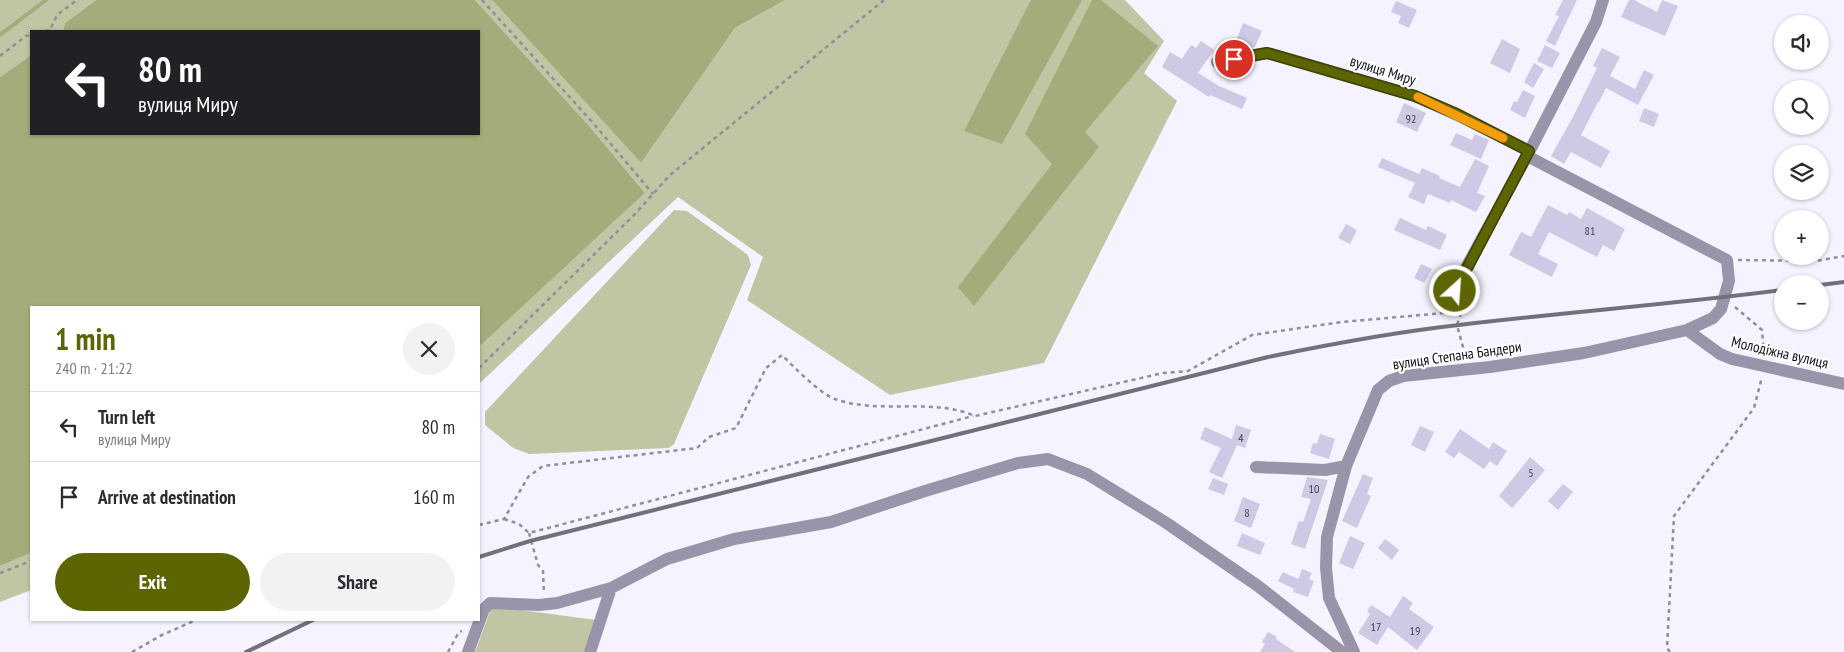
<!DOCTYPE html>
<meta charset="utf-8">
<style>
body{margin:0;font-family:"PT Sans Narrow",sans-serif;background:#f2f2f3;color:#2b2b33;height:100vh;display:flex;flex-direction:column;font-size:19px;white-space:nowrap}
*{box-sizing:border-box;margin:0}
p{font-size:16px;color:#7c7c81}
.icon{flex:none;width:28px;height:28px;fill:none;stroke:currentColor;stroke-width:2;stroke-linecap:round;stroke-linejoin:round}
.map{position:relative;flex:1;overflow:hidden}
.details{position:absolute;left:30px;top:306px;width:450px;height:315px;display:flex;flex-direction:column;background:#fff;border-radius:0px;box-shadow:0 1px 4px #0004}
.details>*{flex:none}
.hud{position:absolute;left:30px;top:30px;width:450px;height:105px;border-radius:0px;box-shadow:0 1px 4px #0004;background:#202124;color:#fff;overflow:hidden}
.controls{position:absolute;left:1774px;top:15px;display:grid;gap:10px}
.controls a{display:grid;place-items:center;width:55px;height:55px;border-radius:50%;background:#fff;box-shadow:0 1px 4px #0004;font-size:25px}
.pin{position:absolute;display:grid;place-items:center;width:42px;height:42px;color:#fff;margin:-21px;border:2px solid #fff;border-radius:50%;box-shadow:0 1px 5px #0007}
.me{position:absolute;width:55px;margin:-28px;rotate:26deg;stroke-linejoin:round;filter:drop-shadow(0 0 4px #0008)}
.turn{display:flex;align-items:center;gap:18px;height:105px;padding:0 25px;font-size:22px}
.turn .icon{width:65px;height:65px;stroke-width:2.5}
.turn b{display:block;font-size:35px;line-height:42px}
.round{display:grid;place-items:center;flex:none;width:52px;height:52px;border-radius:26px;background:#f2f2f3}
.summary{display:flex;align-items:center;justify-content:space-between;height:85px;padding:0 25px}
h1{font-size:30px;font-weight:600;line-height:38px;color:#5d6402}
.button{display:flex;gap:10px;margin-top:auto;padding:10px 25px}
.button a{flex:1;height:58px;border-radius:30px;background:#5d6402;color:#fff;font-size:20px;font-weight:600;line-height:58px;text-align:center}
.button a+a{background:#f2f2f3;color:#2b2b33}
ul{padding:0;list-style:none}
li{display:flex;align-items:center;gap:15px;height:70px;padding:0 25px;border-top:1px solid #e1e1e2}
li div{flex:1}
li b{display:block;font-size:19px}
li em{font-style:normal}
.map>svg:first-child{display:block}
</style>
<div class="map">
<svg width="1844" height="652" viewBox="0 0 1844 652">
<rect width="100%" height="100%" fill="#f5f3ff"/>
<!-- green -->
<path fill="#c0c5a4" d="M 0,0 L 96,0 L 65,23 L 63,31 L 31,31 L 31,55 L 0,77 Z
M 475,0 L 492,0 L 641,163 L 735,28 L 785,0 L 1125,0 L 1164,41 L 1144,73 L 1177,101 L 1044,363 L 890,395 L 747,300 L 763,257 L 678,197 L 479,384 L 479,347 L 645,193 L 590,127 Z
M 674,210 L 687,211 L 748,255 L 751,265 L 674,444 L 669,448 L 529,454 L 513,448 L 485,425 L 485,412 Z
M 31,553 L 31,590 L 0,602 L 0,566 Z
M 492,606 L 596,620 L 584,652 L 475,652 Z"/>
<!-- water -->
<path fill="#a5ac7b" d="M 96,0 L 475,0 L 590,127 L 645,193 L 479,347 L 479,308 L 31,308 L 31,553 L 0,566 L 0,77 L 31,55 L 31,134 L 479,134 L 479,31 L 63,31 L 65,23 Z
M 492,0 L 785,0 L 735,28 L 641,163 Z
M 1031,0 L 1082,0 L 1002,144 L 964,131 Z
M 1092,0 L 1101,0 L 1158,46 L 1085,132 L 1099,147 L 974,306 L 958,287 L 1052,164 L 1025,134 Z"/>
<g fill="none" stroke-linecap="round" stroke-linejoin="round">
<!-- stream -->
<path stroke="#a5ac7b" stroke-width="4" d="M 0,35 L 46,0"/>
</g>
<!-- building -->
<path fill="#cec9e5" d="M 1563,0 L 1577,0 L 1555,46 L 1546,41 L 1559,16 L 1555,15 Z
M 1629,0 L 1634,0 L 1657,12 L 1662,0 L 1678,6 L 1665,36 L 1621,17 Z
M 1396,1 L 1417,10 L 1409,28 L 1398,23 L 1401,16 L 1391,12 Z
M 1243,23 L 1262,31 L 1255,47 L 1251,48 L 1236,41 Z
M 1502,39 L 1520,49 L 1510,73 L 1490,63 Z
M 1201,41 L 1214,50 L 1198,73 L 1219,86 L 1247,98 L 1242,109 L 1210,95 L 1209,97 L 1162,67 L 1170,52 L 1182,59 L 1191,45 L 1196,48 Z
M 1545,45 L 1560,53 L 1552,68 L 1537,61 Z
M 1602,48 L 1620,57 L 1610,76 L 1635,89 L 1644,70 L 1654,75 L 1638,105 L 1606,88 L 1599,102 L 1598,102 L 1581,135 L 1610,151 L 1601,168 L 1571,152 L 1564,164 L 1551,156 L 1573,117 L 1597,68 L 1593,66 Z
M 1534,63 L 1544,69 L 1533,88 L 1524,82 Z
M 1523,90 L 1535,96 L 1525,118 L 1510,110 L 1514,101 L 1517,102 Z
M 1404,103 L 1426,113 L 1417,132 L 1396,122 Z
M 1644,108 L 1659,114 L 1654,127 L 1639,121 Z
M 1456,133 L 1472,140 L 1475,134 L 1489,140 L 1481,159 L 1450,145 Z
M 1382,158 L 1419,174 L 1422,168 L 1440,176 L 1439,178 L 1460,187 L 1475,159 L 1489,166 L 1477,193 L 1485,196 L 1476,212 L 1451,200 L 1450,203 L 1428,194 L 1424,204 L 1408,197 L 1415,183 L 1378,167 Z
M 1548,205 L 1567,215 L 1569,212 L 1581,219 L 1587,208 L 1625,229 L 1614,251 L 1603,245 L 1597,257 L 1549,232 L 1538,254 L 1558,264 L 1552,277 L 1509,255 L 1521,232 L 1531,237 Z
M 1400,218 L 1426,230 L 1428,226 L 1447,235 L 1440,250 L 1394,230 Z
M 1346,224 L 1357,230 L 1350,244 L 1338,238 Z
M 1421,264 L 1432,269 L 1424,283 L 1414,278 Z
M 1236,425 L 1251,430 L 1245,448 L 1237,445 L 1222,478 L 1209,472 L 1221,448 L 1200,439 L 1205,427 L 1232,439 Z
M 1420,426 L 1434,432 L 1425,452 L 1411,445 Z
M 1460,429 L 1489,449 L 1493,442 L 1507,451 L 1497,466 L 1490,461 L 1484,469 L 1459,452 L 1454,458 L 1445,452 Z
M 1320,434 L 1335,439 L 1329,459 L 1310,453 L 1313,443 L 1317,444 Z
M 1530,457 L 1545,470 L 1512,508 L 1499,496 Z
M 1363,474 L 1373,478 L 1367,494 L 1371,496 L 1357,528 L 1342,521 Z
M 1307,477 L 1328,480 L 1305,549 L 1291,544 L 1299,521 L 1303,522 L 1311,499 L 1301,497 Z
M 1213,478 L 1228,484 L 1224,495 L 1208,489 Z
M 1563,484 L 1573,492 L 1558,510 L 1548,501 Z
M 1243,497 L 1260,504 L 1251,528 L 1234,521 Z
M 1242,533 L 1265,543 L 1260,555 L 1237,546 Z
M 1350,536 L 1365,543 L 1353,569 L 1339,563 Z
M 1385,539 L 1399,550 L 1392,560 L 1378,548 Z
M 1302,569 L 1312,573 L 1309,579 L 1314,581 L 1308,597 L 1293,592 L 1294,589 L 1278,581 L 1283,572 L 1298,579 Z
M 1403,596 L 1413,603 L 1409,609 L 1434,627 L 1417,650 L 1388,627 L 1377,645 L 1358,633 L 1370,614 L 1367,611 L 1371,605 L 1390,617 Z
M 1268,632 L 1277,637 L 1276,639 L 1295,652 L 1260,652 L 1265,644 L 1262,642 Z"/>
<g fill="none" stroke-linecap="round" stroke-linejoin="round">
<!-- path -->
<path stroke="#908e99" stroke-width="2.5" stroke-dasharray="4 4" stroke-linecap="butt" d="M 482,0 L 594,124 L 653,194
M 45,31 L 50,30 L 57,15 L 77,0
M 0,56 L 26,36 L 31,35
M 1738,260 L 1816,261 L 1844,256
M 1735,307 L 1762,330 L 1764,354
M 1461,313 L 1457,325 L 1466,358
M 479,368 L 635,214 L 670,175 L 884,0
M 504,519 L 519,524 L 529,533 L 973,416
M 479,525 L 504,519 L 528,477 L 543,466 L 697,448 L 709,437 L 736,428 L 766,368 L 782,355 C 794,367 820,394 835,399 C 880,415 931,397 975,416 L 1163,373 L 1188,371 L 1252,335 L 1342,322 L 1444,313 L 1450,305
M 529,533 L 538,565 L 543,571 L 544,593
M 0,573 L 31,561
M 132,652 L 160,636 L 196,620
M 448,652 L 459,632 L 462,631
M 1670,652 L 1667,648 L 1674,516 L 1754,408 L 1762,377"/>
<!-- minor -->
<path stroke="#9894a9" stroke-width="12" d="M 1217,62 L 1267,53 L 1310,65 L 1415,96 L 1457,115 L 1529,151
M 1462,302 C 1457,296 1454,294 1456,286 L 1527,156 L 1596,22 L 1603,0
M 1687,330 L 1720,354 L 1732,359 L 1844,384
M 1256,467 L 1325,470 L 1346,466
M 468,652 L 484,609 L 490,603 L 539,605 L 557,603 L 611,588 L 667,559 L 734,539 L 831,522 L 925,491 L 1018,463 L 1048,459 L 1087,474 L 1165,522 L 1258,586 L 1342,652
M 590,652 L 611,588
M 1354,652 L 1329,598 L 1326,568 L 1327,537 L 1346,466 L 1378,390 L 1389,381 L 1403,376 L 1490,367 L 1584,353 L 1687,330 L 1713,318 L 1721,309 L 1729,281 L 1727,260 L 1527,156"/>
<!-- rail -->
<path stroke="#72707b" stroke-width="4" d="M 1820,285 L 1844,282
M 479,557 L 530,541 L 1268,357 C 1331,344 1395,332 1459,325 C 1567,312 1675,304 1782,290
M 246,652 L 313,620"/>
</g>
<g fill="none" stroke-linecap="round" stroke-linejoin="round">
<defs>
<path id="route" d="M 1234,59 L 1267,53 L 1415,96 L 1457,114 L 1529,151 L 1455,291"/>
</defs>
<!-- route casing -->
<use href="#route" stroke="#3c4101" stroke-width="12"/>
<!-- route -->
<use href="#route" stroke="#5d6402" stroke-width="9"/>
<!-- slow -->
<path stroke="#f59e0b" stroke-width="9" d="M 1418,97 L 1503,138"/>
</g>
<g text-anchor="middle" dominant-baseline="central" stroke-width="4.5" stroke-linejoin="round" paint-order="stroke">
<!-- number labels -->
<g font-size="12" fill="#403e4c">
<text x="1411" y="118">92</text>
<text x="1590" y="230">81</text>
<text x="1241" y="437">4</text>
<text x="1531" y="472">5</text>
<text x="1314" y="488">10</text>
<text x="1247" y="512">8</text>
<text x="1376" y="626">17</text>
<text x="1415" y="630">19</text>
</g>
<!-- street labels -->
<g font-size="15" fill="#110f19" stroke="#fff">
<text transform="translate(1383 70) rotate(17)">вулиця Миру</text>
<text transform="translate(1780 352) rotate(13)">Молодіжна вулиця</text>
<text transform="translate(1457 355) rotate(-8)">вулиця Степана Бандери</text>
</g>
</g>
</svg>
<div class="controls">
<a><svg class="icon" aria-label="sound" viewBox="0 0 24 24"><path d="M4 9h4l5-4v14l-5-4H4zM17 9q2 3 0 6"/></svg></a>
<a><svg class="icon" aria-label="search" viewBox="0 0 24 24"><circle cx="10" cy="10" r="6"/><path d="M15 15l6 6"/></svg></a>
<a><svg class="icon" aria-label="layers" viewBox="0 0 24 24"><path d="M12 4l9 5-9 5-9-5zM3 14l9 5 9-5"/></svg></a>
<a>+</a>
<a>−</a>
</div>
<div class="pin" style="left:1234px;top:59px;background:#d93025"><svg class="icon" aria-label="arrive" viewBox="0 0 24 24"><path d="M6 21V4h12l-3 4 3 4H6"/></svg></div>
<svg class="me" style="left:1455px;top:291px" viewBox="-20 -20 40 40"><circle r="17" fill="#5d6402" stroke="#fff" stroke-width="3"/><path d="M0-11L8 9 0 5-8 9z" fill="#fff"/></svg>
<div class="hud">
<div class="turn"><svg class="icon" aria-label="left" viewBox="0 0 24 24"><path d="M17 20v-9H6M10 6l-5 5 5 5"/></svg><div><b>80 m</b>вулиця Миру</div></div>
</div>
<section class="details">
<div class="summary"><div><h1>1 min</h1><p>240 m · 21:22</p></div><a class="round"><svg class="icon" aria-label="close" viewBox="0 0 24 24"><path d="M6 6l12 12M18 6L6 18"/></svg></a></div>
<ul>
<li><svg class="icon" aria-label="left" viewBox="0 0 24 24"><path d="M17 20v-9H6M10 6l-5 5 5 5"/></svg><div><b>Turn left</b><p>вулиця Миру</p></div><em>80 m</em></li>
<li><svg class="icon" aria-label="arrive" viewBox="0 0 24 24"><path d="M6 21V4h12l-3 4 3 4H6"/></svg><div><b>Arrive at destination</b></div><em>160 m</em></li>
</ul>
<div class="button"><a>Exit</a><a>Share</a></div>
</section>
</div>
